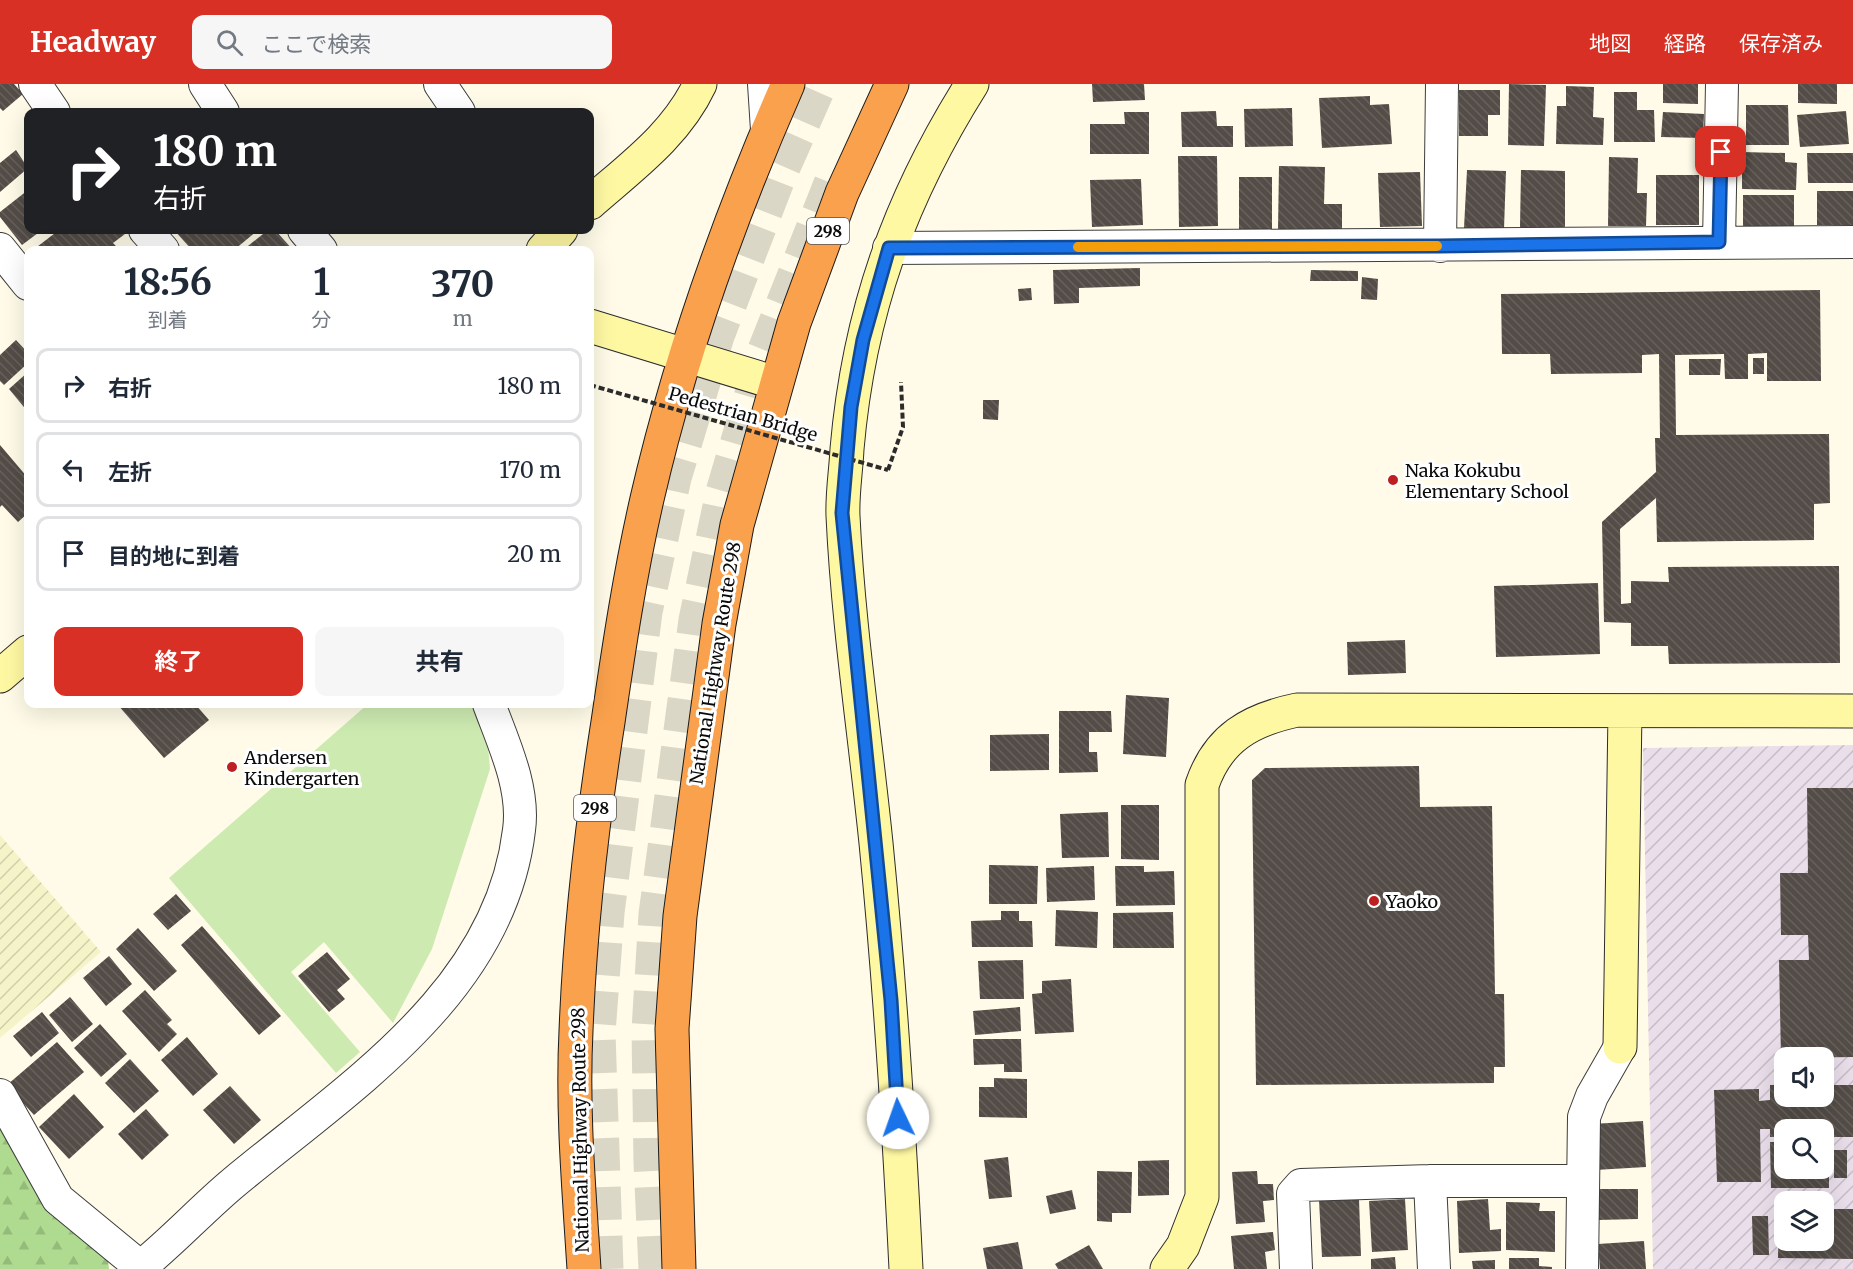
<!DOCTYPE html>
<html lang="ja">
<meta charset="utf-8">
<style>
body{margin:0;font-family:Merriweather,"Noto Sans JP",serif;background:#f6f6f7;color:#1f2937;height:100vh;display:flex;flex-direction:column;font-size:22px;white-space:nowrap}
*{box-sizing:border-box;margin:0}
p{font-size:20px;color:#747a83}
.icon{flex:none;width:33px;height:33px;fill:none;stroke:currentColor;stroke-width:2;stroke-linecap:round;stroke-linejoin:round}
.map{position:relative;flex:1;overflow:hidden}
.drawer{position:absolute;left:24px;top:162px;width:570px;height:462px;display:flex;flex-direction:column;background:#fff;border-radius:12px;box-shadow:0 6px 24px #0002}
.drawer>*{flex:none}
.guide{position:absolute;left:24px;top:24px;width:570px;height:126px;border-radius:12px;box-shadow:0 6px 24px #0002;background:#202124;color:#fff;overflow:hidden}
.tools{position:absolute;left:1774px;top:963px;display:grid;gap:12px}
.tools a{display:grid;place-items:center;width:60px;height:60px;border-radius:12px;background:#fff;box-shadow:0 6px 24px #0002;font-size:30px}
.pin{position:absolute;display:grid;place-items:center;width:51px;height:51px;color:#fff;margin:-26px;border-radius:12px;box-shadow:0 3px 9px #0006}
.me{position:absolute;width:66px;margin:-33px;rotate:357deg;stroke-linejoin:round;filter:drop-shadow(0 0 4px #0008)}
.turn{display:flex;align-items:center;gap:21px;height:126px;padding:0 30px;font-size:27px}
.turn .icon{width:78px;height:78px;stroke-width:2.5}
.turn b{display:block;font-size:42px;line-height:51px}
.eta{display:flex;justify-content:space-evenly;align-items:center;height:102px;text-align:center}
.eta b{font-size:36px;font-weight:700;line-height:42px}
.action{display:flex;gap:12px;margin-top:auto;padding:12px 30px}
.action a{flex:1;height:69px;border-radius:12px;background:#d93025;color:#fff;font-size:24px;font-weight:700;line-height:69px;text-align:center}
.action a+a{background:#f6f6f7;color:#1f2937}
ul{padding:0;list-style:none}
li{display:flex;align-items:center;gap:18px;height:75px;margin:0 12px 9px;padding:0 18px;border:3px solid #e0e1e3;border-radius:12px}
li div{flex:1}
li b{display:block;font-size:22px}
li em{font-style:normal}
header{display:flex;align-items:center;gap:36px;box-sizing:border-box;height:84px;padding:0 30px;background:#d93025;color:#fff}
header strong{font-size:28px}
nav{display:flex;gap:33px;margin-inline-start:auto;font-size:21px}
.search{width:420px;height:54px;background:#f6f6f7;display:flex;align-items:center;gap:15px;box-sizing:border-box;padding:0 21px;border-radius:12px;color:#747a83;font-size:22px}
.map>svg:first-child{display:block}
</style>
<header>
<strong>Headway</strong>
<div class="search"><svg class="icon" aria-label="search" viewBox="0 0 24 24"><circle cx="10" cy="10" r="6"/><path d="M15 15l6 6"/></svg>ここで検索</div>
<nav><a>地図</a><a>経路</a><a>保存済み</a></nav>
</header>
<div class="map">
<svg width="1853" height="1185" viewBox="0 0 1853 1185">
<defs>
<pattern id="industrial-furrows" width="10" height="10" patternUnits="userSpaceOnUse" patternTransform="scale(1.5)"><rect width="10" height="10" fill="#e9deea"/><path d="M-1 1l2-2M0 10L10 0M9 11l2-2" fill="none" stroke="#c6bdc7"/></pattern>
<pattern id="farmland-furrows" width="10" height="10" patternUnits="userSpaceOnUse" patternTransform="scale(1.5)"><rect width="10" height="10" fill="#f5f3c8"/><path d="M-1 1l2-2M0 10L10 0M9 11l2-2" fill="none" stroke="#d1cfaa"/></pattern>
<pattern id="forest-firs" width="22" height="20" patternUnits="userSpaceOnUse" patternTransform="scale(1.5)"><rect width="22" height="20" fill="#afdb90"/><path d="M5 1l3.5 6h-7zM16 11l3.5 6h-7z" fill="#95bb7b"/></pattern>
<pattern id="building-back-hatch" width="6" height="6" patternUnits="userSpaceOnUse" patternTransform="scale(1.5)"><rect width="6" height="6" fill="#534c47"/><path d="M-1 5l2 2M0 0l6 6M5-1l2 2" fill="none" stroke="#67615d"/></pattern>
</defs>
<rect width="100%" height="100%" fill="#fffbe8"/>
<!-- industrial -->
<path fill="url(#industrial-furrows)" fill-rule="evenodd" d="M 1853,661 L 1853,1185 L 1653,1185 L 1643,664 ZM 1785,974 L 1824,974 L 1824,1012 L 1785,1012 ZM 1785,1046 L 1824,1046 L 1824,1084 L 1785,1084 ZM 1785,1118 L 1824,1118 L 1824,1156 L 1785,1156 Z"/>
<!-- farmland -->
<path fill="url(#farmland-furrows)" d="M 0,751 L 101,868 L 0,954 Z"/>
<!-- grass -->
<path fill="#cdeab1" d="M 368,620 L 472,620 L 488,662 L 490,685 L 432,865 L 393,939 L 324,858 L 291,888 L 360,968 L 336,989 L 169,794 Z"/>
<!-- forest -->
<path fill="url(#forest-firs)" d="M 0,1042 L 43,1117 L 108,1177 L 109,1185 L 0,1185 Z"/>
<!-- building -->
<path fill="url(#building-back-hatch)" d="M 0,0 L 14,0 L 23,10 L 3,27 L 0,24 Z
M 1092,0 L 1144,0 L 1145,16 L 1093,18 Z
M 1509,0 L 1546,1 L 1544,62 L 1508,61 Z
M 1663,0 L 1698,0 L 1698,20 L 1663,19 Z
M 1798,0 L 1837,0 L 1837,20 L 1798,19 Z
M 1566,2 L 1594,3 L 1593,33 L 1604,34 L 1603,61 L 1556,60 L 1557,22 L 1566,22 Z
M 1459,6 L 1500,6 L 1500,31 L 1488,31 L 1488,52 L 1459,52 Z
M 1614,8 L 1637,8 L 1637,26 L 1654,26 L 1655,58 L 1614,58 Z
M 1370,12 L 1370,21 L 1389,20 L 1392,60 L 1322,64 L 1319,14 Z
M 1746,21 L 1788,21 L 1789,61 L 1746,61 Z
M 1292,24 L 1293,62 L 1245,63 L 1244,25 Z
M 1216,27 L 1217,42 L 1233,42 L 1233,63 L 1182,63 L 1181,28 Z
M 1846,27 L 1849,60 L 1800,63 L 1797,31 Z
M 1124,28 L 1149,28 L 1149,70 L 1090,70 L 1090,40 L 1125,40 Z
M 1663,28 L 1704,30 L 1703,54 L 1661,53 Z
M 16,66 L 28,84 L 0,108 L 0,79 Z
M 1742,68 L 1785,69 L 1785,78 L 1797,79 L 1796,106 L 1742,105 Z
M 1807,69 L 1853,69 L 1853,99 L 1808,99 Z
M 1178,72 L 1217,72 L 1218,142 L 1179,143 Z
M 1609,73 L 1638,74 L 1637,109 L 1647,109 L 1646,142 L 1608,142 Z
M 1279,82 L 1325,83 L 1324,120 L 1342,120 L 1342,147 L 1278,146 Z
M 1467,86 L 1506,87 L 1504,145 L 1464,144 Z
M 1521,86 L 1565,87 L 1565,144 L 1520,143 Z
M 1420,88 L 1422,142 L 1380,143 L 1378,89 Z
M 1656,91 L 1699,91 L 1699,141 L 1656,141 Z
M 1239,93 L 1272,93 L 1272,147 L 1239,147 Z
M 1141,95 L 1143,141 L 1092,143 L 1090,96 Z
M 28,106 L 28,146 L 42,146 L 22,161 L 0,133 L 0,128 Z
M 1817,107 L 1853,107 L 1853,141 L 1817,141 Z
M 1743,111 L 1794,111 L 1794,143 L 1743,142 Z
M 59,146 L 121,146 L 125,150 L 113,159 L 120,166 L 33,166 Z
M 174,146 L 258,146 L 234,166 L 192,166 Z
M 268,146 L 275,146 L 293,166 L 243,166 Z
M 1140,184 L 1140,202 L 1079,204 L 1079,219 L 1054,220 L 1053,186 Z
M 1311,186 L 1358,187 L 1358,197 L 1310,197 Z
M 1362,193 L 1378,195 L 1377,216 L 1361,215 Z
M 1031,204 L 1032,216 L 1019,217 L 1018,205 Z
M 1820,206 L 1821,297 L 1767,297 L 1767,269 L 1748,270 L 1748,295 L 1725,295 L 1724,270 L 1675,271 L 1676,351 L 1829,350 L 1830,419 L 1814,420 L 1814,456 L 1657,458 L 1656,414 L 1620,445 L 1621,520 L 1631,519 L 1631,497 L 1669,498 L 1668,483 L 1839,482 L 1840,579 L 1669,580 L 1668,562 L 1631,562 L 1631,539 L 1604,538 L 1602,438 L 1656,388 L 1655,354 L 1660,354 L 1659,270 L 1642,271 L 1642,289 L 1551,290 L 1550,270 L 1502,270 L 1501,210 Z
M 16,256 L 28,269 L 28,279 L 4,301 L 0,297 L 0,271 Z
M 1753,274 L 1764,274 L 1764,290 L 1753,290 Z
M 1689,275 L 1721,275 L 1720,291 L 1689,291 Z
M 28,288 L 28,328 L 9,305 Z
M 983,316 L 999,316 L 998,336 L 983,335 Z
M 0,361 L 28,394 L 28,400 L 24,403 L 28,408 L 28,429 L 18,438 L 2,421 L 0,423 Z
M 1598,499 L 1600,570 L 1496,573 L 1494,502 Z
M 1405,556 L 1406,589 L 1348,591 L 1347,558 Z
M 1126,611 L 1169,614 L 1166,673 L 1123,670 Z
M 117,620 L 195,620 L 209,636 L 164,674 Z
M 1059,627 L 1111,627 L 1112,648 L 1089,648 L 1089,668 L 1097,668 L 1098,688 L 1059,689 Z
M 1049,650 L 1049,686 L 990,687 L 990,651 Z
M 1419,682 L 1420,723 L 1492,722 L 1495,910 L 1504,910 L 1505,983 L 1494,983 L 1494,999 L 1256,1001 L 1252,696 L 1265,684 Z
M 1807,704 L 1853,704 L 1853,973 L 1781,974 L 1779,876 L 1809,876 L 1808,851 L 1781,851 L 1780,789 L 1808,789 Z
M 1121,721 L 1159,721 L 1159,776 L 1121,775 Z
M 1108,728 L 1109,773 L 1062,774 L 1060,730 Z
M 989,781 L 1038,782 L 1037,820 L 989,820 Z
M 1094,782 L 1095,816 L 1047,818 L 1046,784 Z
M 1115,782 L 1144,782 L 1144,788 L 1174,787 L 1175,821 L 1116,822 Z
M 176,810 L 191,827 L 168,846 L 153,830 Z
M 1056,826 L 1098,828 L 1097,864 L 1055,862 Z
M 1001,827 L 1019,827 L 1019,837 L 1032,837 L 1033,863 L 972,863 L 971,837 L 1001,836 Z
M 1173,828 L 1174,864 L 1113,864 L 1113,829 Z
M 202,842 L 281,932 L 259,951 L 181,861 Z
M 138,844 L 177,887 L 154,907 L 116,865 Z
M 327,868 L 350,895 L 337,906 L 345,915 L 329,928 L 298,892 Z
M 109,872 L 132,900 L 106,922 L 83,894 Z
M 1023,876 L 1024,915 L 980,915 L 978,877 Z
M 1071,895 L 1074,948 L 1035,950 L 1032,910 L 1042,909 L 1042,897 Z
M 145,906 L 172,936 L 167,940 L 177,950 L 159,968 L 122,927 Z
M 70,913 L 93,940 L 72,958 L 49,931 Z
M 1020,923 L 1021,947 L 975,951 L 973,927 Z
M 42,928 L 59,949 L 31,973 L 13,952 Z
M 100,940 L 127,970 L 101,993 L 74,964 Z
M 187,953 L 218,990 L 193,1012 L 161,976 Z
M 973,955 L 1021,955 L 1022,988 L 1004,988 L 1004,980 L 974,981 Z
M 57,958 L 84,988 L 34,1031 L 7,1001 Z
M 130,975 L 159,1007 L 134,1029 L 105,999 Z
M 994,994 L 1027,995 L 1027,1034 L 979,1033 L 979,1003 L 994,1003 Z
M 1770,1001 L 1785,1001 L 1785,1012 L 1824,1012 L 1824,1001 L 1853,1001 L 1853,1053 L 1824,1053 L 1824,1046 L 1785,1046 L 1785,1053 L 1770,1053 L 1770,1045 L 1760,1045 L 1761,1098 L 1717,1098 L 1714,1006 L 1759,1005 L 1759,1017 L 1770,1016 Z
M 230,1002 L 261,1036 L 234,1060 L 203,1026 Z
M 74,1010 L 104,1043 L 69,1075 L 39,1043 Z
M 146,1025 L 169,1051 L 142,1076 L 118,1050 Z
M 1643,1037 L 1646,1083 L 1595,1086 L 1592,1040 Z
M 1824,1057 L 1829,1057 L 1829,1104 L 1771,1104 L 1770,1058 L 1785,1058 L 1785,1084 L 1824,1084 Z
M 1834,1066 L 1847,1066 L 1847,1094 L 1834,1094 Z
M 1008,1073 L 1012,1113 L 989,1115 L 984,1076 Z
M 1169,1076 L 1169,1111 L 1138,1112 L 1138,1077 Z
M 1097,1087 L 1132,1088 L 1131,1129 L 1112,1129 L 1112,1138 L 1097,1137 Z
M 1257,1087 L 1258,1100 L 1273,1100 L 1274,1116 L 1263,1117 L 1265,1138 L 1236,1140 L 1232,1088 Z
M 1597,1105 L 1638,1105 L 1638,1135 L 1598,1136 Z
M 1072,1106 L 1076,1125 L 1050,1130 L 1046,1112 Z
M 1359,1115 L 1361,1172 L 1322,1173 L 1319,1116 Z
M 1405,1115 L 1408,1166 L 1372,1168 L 1369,1117 Z
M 1488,1115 L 1490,1146 L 1501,1145 L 1501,1167 L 1459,1169 L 1457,1117 Z
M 1506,1118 L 1540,1119 L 1539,1127 L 1555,1127 L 1555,1168 L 1506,1166 Z
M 1779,1124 L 1785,1124 L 1785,1156 L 1824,1156 L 1824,1125 L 1853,1125 L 1853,1175 L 1778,1174 Z
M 1752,1132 L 1768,1132 L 1769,1171 L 1753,1171 Z
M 1273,1148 L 1275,1166 L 1265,1168 L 1267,1185 L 1234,1185 L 1231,1152 Z
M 1644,1157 L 1646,1185 L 1600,1185 L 1598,1160 Z
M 1018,1158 L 1023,1185 L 987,1185 L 983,1164 Z
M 1089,1161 L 1103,1185 L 1058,1185 L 1055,1180 Z
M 1395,1173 L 1396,1185 L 1371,1185 L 1371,1175 Z
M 1509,1174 L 1539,1174 L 1539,1182 L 1552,1183 L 1552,1185 L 1509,1185 Z
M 1495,1176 L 1495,1185 L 1473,1185 L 1472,1177 Z"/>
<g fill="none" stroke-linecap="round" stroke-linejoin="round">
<!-- highway-tunnel -->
<path stroke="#dad7c7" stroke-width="33" stroke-dasharray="33 16" stroke-linecap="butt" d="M 607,1185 L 599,949 L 608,829 L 646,528 L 675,394 L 718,252 L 778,97 L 821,0
M 655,1185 L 650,1079 L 648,946 L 655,830 L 695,536 L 722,408 L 764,266 L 831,97"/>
<defs>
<path id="street" d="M 35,0 L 54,28
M 205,0 L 223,28
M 440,0 L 459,28
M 764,0 L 767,46
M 145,146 L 163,166
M 304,146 L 321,166
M 1719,158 L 1722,0
M 1440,162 L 1442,0
M 889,164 L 1853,158
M 0,165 L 28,200
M 0,1011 L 58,1115 L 143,1185
M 1430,1097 L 1434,1185
M 138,1185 C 171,1159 200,1127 232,1100 C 347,1004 500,909 519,746 C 525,704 503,658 489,620
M 1296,1185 L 1293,1110 L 1301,1101 L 1430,1097 L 1581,1097
M 1582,1185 L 1584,1033 L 1592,1012 L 1620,963"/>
<path id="secondary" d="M 590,119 C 631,83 676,51 700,0
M 543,166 L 561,146
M 590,242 L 776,299
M 0,592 L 28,568
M 1620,963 L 1625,627
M 906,1185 C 899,1043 890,901 876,759 C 865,651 848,540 843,432 C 842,410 846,387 847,365 C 859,228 899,116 972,0
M 1167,1185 L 1183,1162 L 1202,1113 L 1202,701 C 1218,654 1250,636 1297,626 L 1853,627"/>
<path id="highway" d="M 584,1185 C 579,1106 572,1026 576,947 C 580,843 592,740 608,638 C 619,563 630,489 647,415 C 680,272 729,134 788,0
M 679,1185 L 672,945 L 680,832 L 719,540 L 737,441 L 794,239 L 842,109 L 892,0"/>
</defs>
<!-- street casing -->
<use href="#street" stroke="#3d3d3d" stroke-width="34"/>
<!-- secondary casing -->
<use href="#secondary" stroke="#2c2c2c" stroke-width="35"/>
<!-- highway casing -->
<use href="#highway" stroke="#1b1b1b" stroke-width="35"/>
<!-- path -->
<path stroke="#2c2c2c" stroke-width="4" stroke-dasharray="6 3" stroke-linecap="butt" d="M 888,386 L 903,343 L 901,298"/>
<!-- street -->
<use href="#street" stroke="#fff" stroke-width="32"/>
<!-- secondary -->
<use href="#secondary" stroke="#fff8a3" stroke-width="33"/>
<!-- highway -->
<use href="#highway" stroke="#f9a14c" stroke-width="33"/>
<!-- path-bridge -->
<path stroke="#2c2c2c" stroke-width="4" stroke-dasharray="6 3" stroke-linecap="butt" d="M 590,301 L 888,386"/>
</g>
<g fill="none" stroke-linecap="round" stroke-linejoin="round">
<defs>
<path id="route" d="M 898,1034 L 891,916 L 842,429 L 851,323 L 863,256 L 889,164 L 1440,162 L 1719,158 L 1721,68"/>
</defs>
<!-- route casing -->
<use href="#route" stroke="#114b97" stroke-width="15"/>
<!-- route -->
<use href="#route" stroke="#1a73e8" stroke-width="10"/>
<!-- slow -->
<path stroke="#f59e0b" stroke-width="10" d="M 1078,163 L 1437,162"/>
</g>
<!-- markers -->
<g fill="#be1f21" stroke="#fff" stroke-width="2">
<circle cx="1393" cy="396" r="6"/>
<circle cx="232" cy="683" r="6"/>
<circle cx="1374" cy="817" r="6"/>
</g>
<g text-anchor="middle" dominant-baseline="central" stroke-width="6" stroke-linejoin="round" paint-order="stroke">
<!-- shield labels -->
<g fill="#fff" stroke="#545454" stroke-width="1.5">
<rect x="807" y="134" width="42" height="26" rx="4.5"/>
<rect x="574" y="711" width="42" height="26" rx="4.5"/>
</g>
<g font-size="16" font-weight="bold" fill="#0a0a0a">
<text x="828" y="147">298</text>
<text x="595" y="724">298</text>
</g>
<!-- street labels -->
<g font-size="18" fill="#0a0a0a" stroke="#fff">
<text transform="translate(743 330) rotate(16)">Pedestrian Bridge</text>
<text transform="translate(715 579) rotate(-81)">National Highway Route 298</text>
<text transform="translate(580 1046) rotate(-91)">National Highway Route 298</text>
</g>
<!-- poi labels -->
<g font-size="18" fill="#0a0a0a" stroke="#fff" text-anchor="start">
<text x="1405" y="386">Naka Kokubu<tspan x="1405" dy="21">Elementary School</tspan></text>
<text x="244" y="673">Andersen<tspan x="244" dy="21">Kindergarten</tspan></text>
<text x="1386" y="817">Yaoko</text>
</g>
</g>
</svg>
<div class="tools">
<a><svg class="icon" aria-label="sound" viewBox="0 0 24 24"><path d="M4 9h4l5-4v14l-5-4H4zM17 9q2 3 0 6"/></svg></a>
<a><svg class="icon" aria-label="search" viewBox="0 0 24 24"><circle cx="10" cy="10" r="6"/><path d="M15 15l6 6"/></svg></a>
<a><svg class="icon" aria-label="layers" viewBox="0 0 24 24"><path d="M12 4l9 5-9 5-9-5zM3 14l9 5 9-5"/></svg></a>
</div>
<div class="pin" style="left:1721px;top:68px;background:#d93025"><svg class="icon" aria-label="arrive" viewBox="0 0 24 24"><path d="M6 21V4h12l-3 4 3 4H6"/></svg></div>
<svg class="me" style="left:898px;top:1034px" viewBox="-20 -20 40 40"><circle r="19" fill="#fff"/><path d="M0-13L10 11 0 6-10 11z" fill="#1a73e8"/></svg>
<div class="guide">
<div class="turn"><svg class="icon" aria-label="right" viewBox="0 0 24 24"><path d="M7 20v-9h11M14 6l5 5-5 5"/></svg><div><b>180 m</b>右折</div></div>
</div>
<section class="drawer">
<div class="eta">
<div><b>18:56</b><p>到着</p></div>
<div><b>1</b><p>分</p></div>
<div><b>370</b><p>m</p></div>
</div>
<ul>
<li><svg class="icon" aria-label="right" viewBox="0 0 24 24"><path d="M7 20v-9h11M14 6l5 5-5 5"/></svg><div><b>右折</b></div><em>180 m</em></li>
<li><svg class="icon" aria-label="left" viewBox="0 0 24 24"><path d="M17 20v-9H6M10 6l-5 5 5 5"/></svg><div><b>左折</b></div><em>170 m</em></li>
<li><svg class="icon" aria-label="arrive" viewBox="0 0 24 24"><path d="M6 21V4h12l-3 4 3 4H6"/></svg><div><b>目的地に到着</b></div><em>20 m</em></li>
</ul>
<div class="action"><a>終了</a><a>共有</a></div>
</section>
</div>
